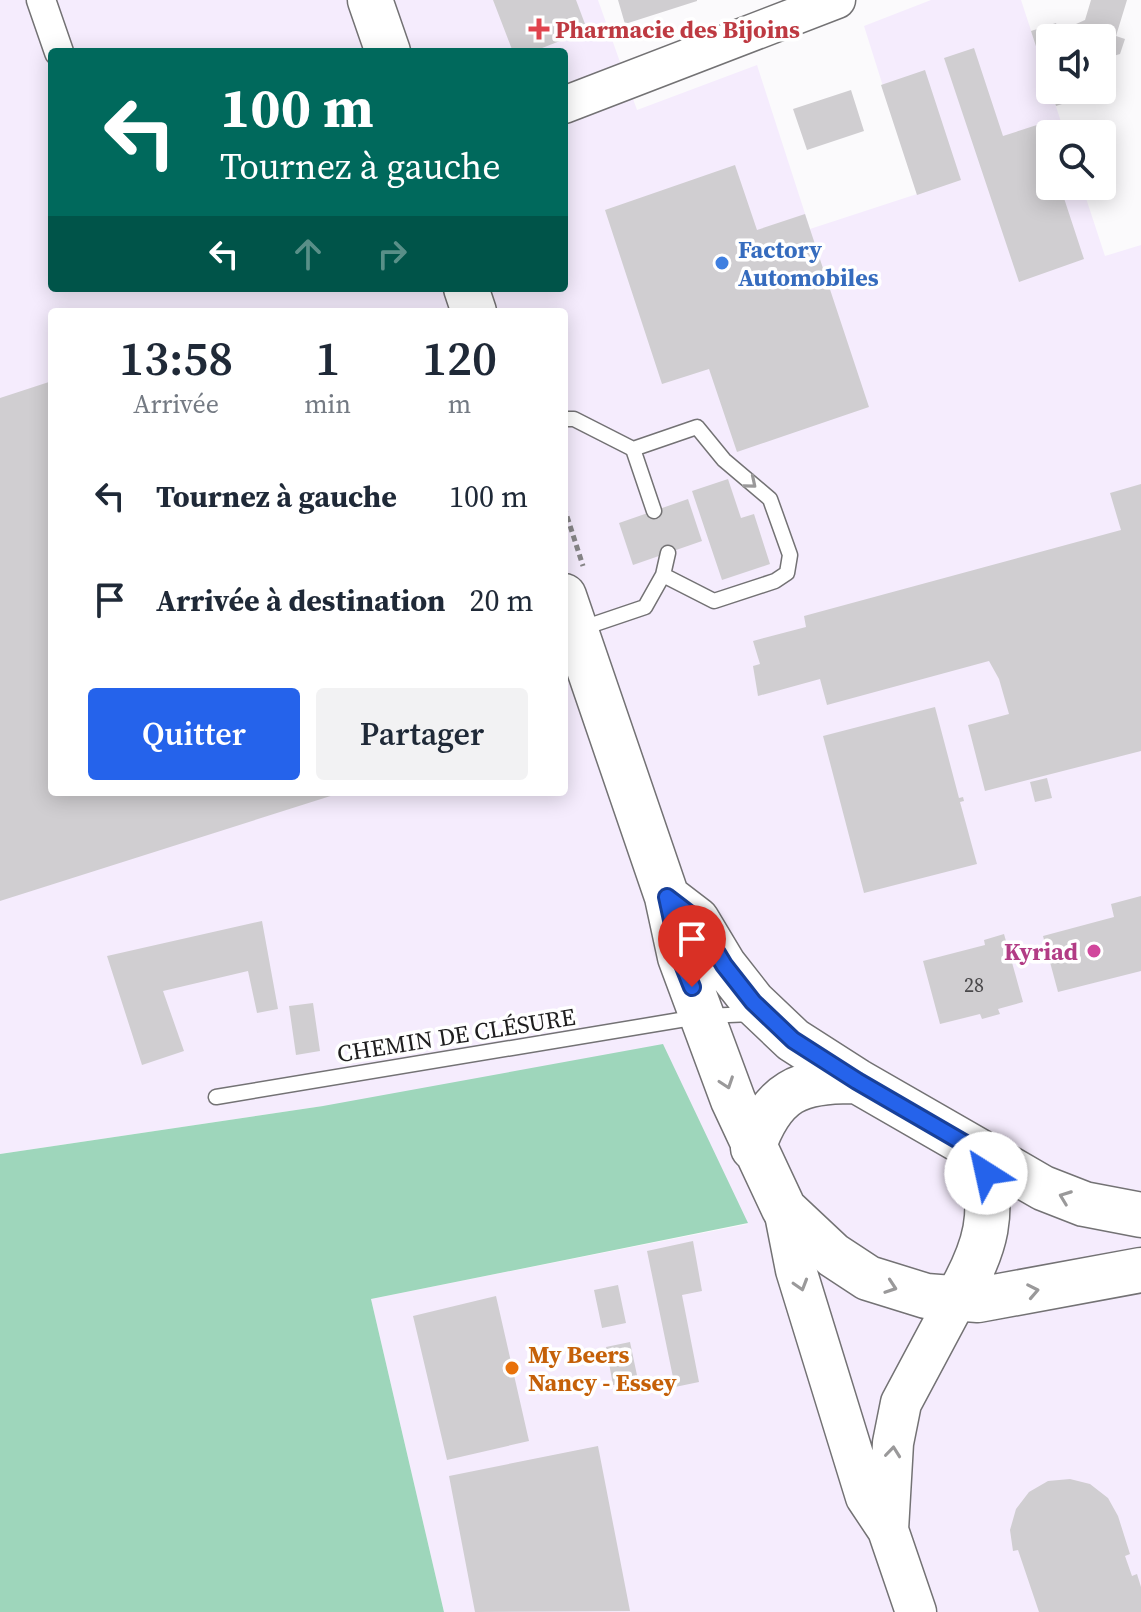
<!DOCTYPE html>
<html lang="fr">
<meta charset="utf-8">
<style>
body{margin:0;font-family:"Source Serif 4",serif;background:#f2f2f3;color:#1f2937;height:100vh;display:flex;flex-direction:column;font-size:30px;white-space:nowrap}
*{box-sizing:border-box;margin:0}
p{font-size:26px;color:#747a83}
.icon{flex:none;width:44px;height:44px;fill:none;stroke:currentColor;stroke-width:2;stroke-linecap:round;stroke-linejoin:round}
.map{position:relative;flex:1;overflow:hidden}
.sheet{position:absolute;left:48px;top:308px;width:520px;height:488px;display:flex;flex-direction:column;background:#fff;border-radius:8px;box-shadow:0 4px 20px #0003}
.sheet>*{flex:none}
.top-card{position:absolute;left:48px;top:48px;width:520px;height:244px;border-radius:8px;box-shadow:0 4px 20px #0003;background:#00695c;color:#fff;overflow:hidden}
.controls{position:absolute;left:1036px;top:24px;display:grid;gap:16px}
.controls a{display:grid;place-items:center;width:80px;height:80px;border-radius:8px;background:#fff;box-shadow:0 4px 20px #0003;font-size:40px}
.pin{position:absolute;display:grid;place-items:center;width:68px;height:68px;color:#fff;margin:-82px -34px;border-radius:50% 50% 50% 0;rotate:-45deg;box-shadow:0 0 8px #0007}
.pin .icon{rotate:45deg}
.me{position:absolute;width:88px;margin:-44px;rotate:325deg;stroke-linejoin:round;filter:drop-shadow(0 0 6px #0008)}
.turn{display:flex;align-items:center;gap:28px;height:168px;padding:0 40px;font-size:36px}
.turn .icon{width:104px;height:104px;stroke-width:2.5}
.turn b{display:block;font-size:56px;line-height:68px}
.lanes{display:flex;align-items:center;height:76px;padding:0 40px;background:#0003;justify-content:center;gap:40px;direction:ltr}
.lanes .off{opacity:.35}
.eta{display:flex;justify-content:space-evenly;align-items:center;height:136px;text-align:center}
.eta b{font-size:48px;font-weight:600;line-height:56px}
.button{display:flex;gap:16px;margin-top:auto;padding:16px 40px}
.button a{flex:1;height:92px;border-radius:8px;background:#2563eb;color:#fff;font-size:32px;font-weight:600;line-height:92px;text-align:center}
.button a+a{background:#f2f2f3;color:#1f2937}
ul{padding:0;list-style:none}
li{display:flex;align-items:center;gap:24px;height:104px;padding:0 40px}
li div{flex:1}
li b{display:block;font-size:30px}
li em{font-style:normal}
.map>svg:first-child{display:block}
</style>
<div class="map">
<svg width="1141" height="1612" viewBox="0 0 1141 1612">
<rect width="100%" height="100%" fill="#fbfafc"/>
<!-- commercial -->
<path fill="#f5ecfd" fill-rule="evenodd" d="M 0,0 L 598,0 L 637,110 L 757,65 L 810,229 L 917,194 L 864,26 L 931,0 L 1021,0 L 1065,134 L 1050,134 L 1050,186 L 1082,186 L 1105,256 L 1141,245 L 1141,1612 L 444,1612 L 371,1299 L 748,1224 L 323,1106 L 0,1154 ZM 52,52 L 564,52 L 564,288 L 52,288 ZM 52,312 L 564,312 L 564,792 L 52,792 Z"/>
<!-- green -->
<path fill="#9ed6bb" d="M 663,1044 L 748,1223 L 371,1299 L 444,1612 L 0,1612 L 0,1154 L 323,1106 Z"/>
<!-- building -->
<path fill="#d0ced1" d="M 493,0 L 576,0 L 585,24 L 563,33 L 565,39 L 532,52 L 522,52 L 521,50 L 513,52 Z
M 618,0 L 697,0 L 697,1 L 625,24 Z
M 1091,0 L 1127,0 L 1116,36 L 1125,39 L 1120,54 L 1110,57 L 1103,81 L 1102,38 L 1063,38 L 1076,24 L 1085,20 Z
M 1056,23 L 1061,38 L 1050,38 L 1049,86 L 1031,31 Z
M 974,48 L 1003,136 L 1040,124 L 1050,156 L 1050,186 L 1060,186 L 1084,259 L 1019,282 L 944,58 Z
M 925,70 L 961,180 L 917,195 L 881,85 Z
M 851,90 L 864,131 L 807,150 L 793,109 Z
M 1051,90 L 1077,90 L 1080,98 L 1056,106 Z
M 735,165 L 757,230 L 805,214 L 869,407 L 737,452 L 709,369 L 662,384 L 605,210 Z
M 52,381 L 52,792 L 340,793 L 0,901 L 0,398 Z
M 728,479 L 741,518 L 754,514 L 770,564 L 722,580 L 692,491 Z
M 1141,484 L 1141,751 L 985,791 L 968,725 L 1009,714 L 999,679 L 989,661 L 827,705 L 820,679 L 758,696 L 753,666 L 760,664 L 753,641 L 806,627 L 804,616 L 1121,530 L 1110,493 Z
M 688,499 L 702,541 L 633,565 L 619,523 Z
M 935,707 L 959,798 L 963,797 L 964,801 L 960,802 L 977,864 L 864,893 L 823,736 Z
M 1047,778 L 1052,798 L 1035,802 L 1030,782 Z
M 1141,896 L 1141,971 L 1058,992 L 1043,936 L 1114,917 L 1111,904 Z
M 262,921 L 278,1009 L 257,1013 L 248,971 L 163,991 L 184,1051 L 142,1065 L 107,956 Z
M 1004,934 L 1023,1002 L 998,1009 L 1000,1014 L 982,1019 L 980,1014 L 940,1024 L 923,961 L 985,945 L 984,940 Z
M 313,1003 L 320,1051 L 296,1055 L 289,1006 Z
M 693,1241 L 702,1291 L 682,1295 L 699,1382 L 675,1387 L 647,1251 Z
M 618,1285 L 626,1323 L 602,1328 L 594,1290 Z
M 496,1296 L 529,1441 L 447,1460 L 413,1316 Z
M 630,1342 L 638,1380 L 613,1385 L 606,1347 Z
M 598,1446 L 630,1611 L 475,1612 L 449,1476 Z
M 1070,1479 L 1090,1484 L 1108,1498 L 1118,1516 L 1130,1554 L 1125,1556 L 1132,1576 L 1137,1574 L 1141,1587 L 1141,1612 L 1039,1612 L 1018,1550 L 1013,1551 L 1010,1530 L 1016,1509 L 1029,1492 L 1048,1481 Z"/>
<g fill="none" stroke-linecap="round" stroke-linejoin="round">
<defs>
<path id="service" d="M 564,419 L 574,419 L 633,449 L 654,511
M 633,449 L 697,427 L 724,460 L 770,499 L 790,555 L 787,573 L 775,581 L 714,601 L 663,575
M 580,629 L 645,607 L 663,575 L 668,553
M 216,1097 L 704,1016 L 753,1014"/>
<path id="minor" d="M 41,0 L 59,52"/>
<path id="tertiary" d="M 564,105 L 837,0"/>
<path id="secondary" d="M 784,1209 L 796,1270 L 866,1497 L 888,1530 L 916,1612
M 888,1530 L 893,1443 L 901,1403 L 956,1300"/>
<path id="primary" d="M 370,0 L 388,52
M 466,288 L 474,312
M 564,596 L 667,897 L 680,957 L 733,1100 L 784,1209 L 833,1255 L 868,1278 L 926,1296 L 978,1300 L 1141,1270
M 667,897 L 697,920 L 724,965 L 753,1002 L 793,1040 L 857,1081 L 1043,1188 L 1084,1204 L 1141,1215
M 753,1148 C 773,1091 798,1080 857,1081
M 956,1300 C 987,1247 995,1214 981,1153"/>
</defs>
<!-- service casing -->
<use href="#service" stroke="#737274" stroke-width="17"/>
<!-- minor casing -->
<use href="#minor" stroke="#737274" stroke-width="31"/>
<!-- tertiary casing -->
<use href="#tertiary" stroke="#737274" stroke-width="39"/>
<!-- secondary casing -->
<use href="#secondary" stroke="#737274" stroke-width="43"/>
<!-- primary casing -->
<use href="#primary" stroke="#737274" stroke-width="47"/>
<!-- path -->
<path stroke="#878688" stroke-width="5" stroke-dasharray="6 4" stroke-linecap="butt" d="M 564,507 L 583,566"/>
<!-- service -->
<use href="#service" stroke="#fff" stroke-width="14"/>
<!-- minor -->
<use href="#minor" stroke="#fff" stroke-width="28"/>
<!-- tertiary -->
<use href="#tertiary" stroke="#fff" stroke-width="36"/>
<!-- secondary -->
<use href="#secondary" stroke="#fff" stroke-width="40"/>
<!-- primary -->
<use href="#primary" stroke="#fff" stroke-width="44"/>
</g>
<!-- one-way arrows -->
<defs><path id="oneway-chevron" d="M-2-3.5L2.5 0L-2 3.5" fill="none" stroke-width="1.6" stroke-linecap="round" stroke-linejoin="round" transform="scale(2)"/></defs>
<g stroke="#9a999a">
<use href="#oneway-chevron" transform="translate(751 483) rotate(40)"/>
<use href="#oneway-chevron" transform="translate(727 1083) rotate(71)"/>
<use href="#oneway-chevron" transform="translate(1065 1197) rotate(-159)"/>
<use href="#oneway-chevron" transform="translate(801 1285) rotate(73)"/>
<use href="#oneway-chevron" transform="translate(891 1287) rotate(19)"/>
<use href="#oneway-chevron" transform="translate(1033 1291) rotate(-11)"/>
<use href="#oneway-chevron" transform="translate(893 1452) rotate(-84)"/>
</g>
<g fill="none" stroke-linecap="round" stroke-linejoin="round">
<defs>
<path id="route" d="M 692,987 L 680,957 L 667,897 L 697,920 L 724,965 L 753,1002 L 793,1040 L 857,1081 L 981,1153 L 986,1173"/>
</defs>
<!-- route casing -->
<use href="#route" stroke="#184099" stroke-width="20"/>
<!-- route -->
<use href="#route" stroke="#2563eb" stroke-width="14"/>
</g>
<!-- markers -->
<path fill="#e0444e" stroke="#fff" stroke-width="3" d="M535 17h8v8h8v8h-8v8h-8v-8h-8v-8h8z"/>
<circle fill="#3f7fe0" stroke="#fff" stroke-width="3" cx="722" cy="263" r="8"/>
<circle fill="#d1479c" stroke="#fff" stroke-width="3" cx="1094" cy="951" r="8"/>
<circle fill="#e8710a" stroke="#fff" stroke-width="3" cx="512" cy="1368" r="8"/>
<g text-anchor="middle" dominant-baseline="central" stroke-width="7" stroke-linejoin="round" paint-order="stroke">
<!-- number labels -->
<g font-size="20" fill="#4a494b">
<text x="974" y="985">28</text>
</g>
<!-- health labels -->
<g font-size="24" font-weight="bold" fill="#be3a42" stroke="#fff" text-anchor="start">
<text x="555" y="29">Pharmacie des Bijoins</text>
</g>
<!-- shop labels -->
<g font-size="24" font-weight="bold" fill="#366cbe" stroke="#fff" text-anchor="start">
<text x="738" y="249">Factory<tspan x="738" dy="28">Automobiles</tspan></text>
</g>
<!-- hotel labels -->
<g font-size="24" font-weight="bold" fill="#b23c85" stroke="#fff" text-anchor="end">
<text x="1078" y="951">Kyriad</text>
</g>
<!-- street labels -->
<g font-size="24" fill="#1e1d1e" stroke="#fff">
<text transform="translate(456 1035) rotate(-9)">CHEMIN DE CLÉSURE</text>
</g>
<!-- food labels -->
<g font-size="24" font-weight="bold" fill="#c56008" stroke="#fff" text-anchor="start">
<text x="528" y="1354">My Beers<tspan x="528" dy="28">Nancy - Essey</tspan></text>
</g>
</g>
</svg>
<div class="controls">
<a><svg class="icon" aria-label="sound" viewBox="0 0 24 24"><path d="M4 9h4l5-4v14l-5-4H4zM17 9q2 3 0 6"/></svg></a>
<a><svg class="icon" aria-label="search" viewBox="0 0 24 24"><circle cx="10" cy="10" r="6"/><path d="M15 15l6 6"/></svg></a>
</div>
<div class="pin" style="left:692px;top:987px;background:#d93025"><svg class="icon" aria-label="arrive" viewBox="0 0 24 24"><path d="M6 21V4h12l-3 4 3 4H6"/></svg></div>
<svg class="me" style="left:986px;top:1173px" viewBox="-20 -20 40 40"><circle r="19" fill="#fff"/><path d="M0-13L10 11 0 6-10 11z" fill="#2563eb"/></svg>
<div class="top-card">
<div class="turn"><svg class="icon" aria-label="left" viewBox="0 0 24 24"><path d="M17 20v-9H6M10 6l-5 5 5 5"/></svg><div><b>100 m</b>Tournez à gauche</div></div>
<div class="lanes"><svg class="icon" aria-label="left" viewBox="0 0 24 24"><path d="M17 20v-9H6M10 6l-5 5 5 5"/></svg><svg class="icon off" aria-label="ahead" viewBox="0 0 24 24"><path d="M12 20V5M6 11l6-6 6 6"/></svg><svg class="icon off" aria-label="right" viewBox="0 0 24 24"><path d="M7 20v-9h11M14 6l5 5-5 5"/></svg></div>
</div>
<section class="sheet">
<div class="eta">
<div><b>13:58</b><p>Arrivée</p></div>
<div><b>1</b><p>min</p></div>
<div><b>120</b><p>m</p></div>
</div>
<ul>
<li><svg class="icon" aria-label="left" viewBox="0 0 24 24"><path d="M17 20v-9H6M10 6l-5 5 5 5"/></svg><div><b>Tournez à gauche</b></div><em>100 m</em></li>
<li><svg class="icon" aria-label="arrive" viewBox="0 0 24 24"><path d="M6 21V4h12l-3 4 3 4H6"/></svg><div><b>Arrivée à destination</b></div><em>20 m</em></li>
</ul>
<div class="button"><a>Quitter</a><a>Partager</a></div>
</section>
</div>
